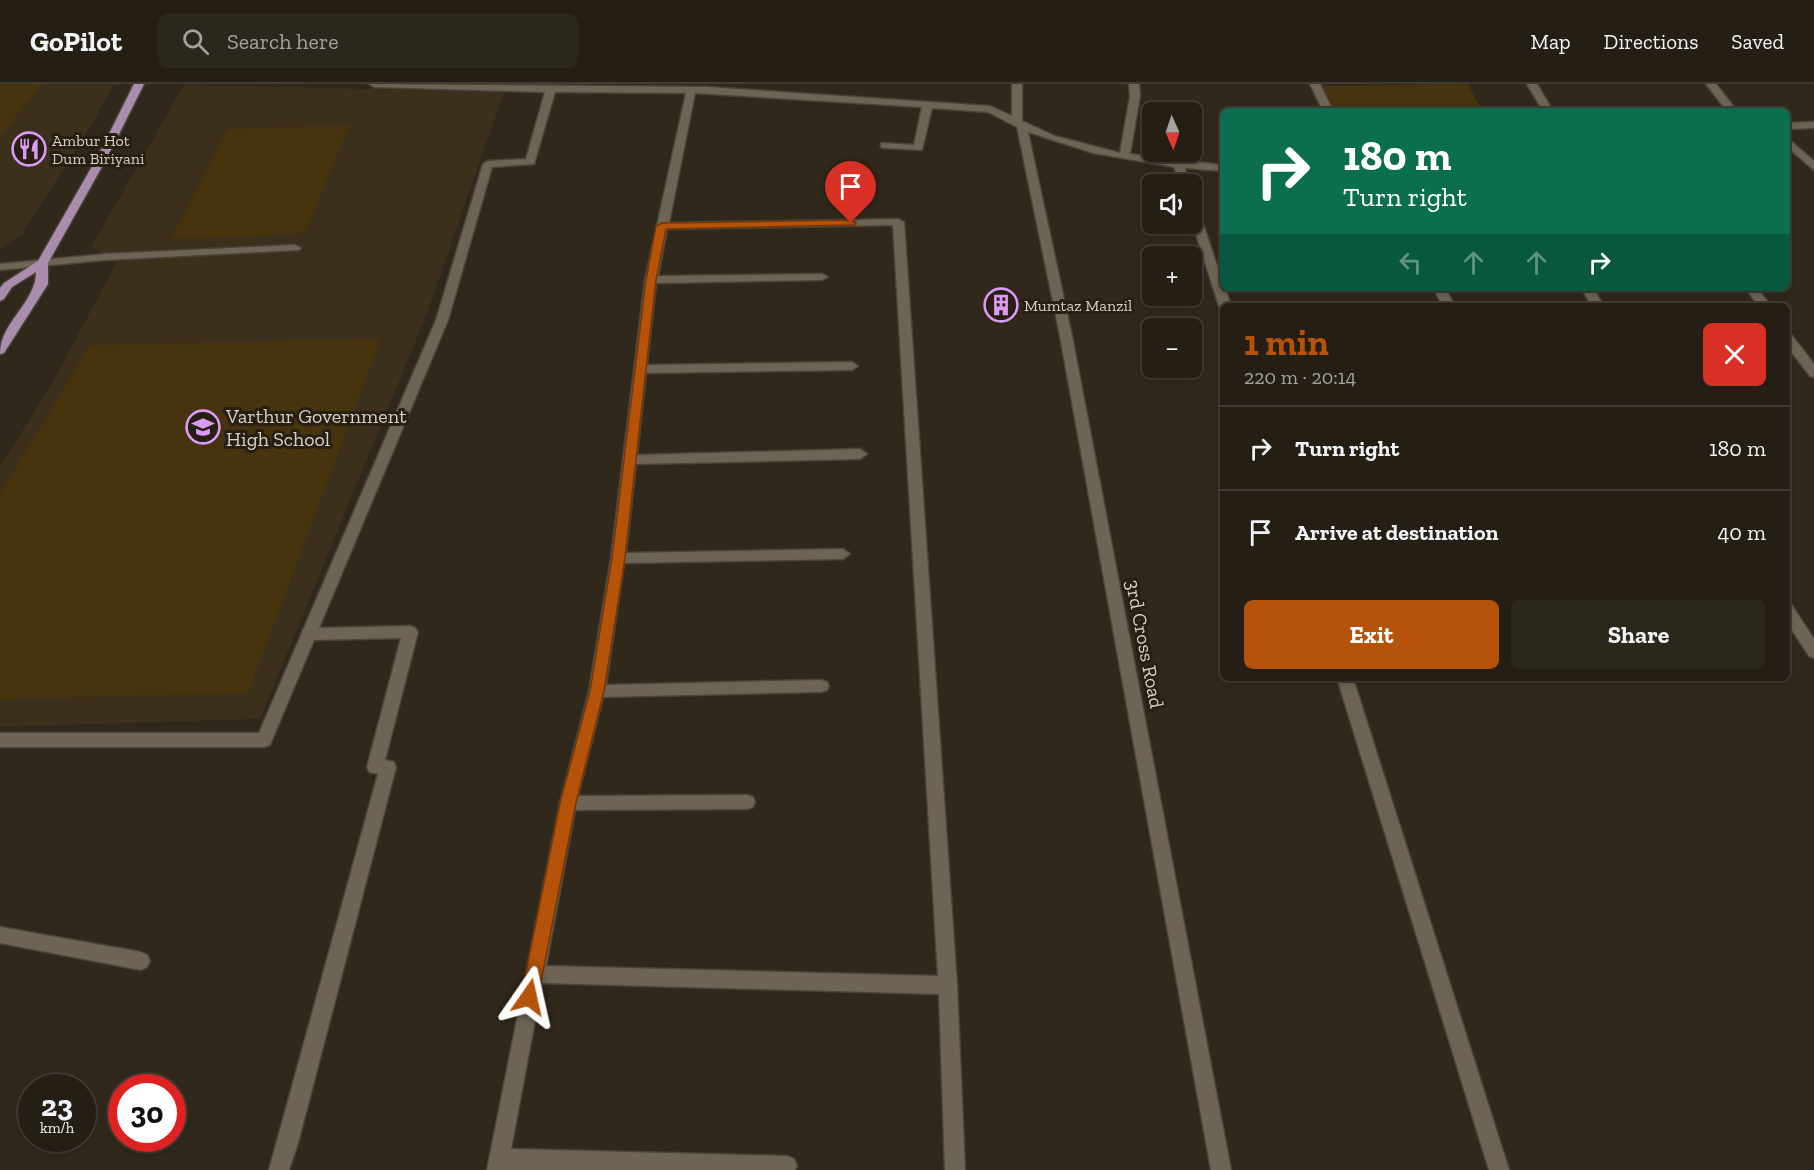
<!DOCTYPE html>
<meta charset="utf-8">
<style>
body{margin:0;font-family:"Zilla Slab",serif;background:#2c271d;color:#f1f3f6;height:100vh;display:flex;flex-direction:column;font-size:22px;white-space:nowrap}
*{box-sizing:border-box;margin:0}
p{font-size:20px;color:#a3a2a0}
.icon{flex:none;width:33px;height:33px;fill:none;stroke:currentColor;stroke-width:2;stroke-linecap:round;stroke-linejoin:round}
.map{position:relative;flex:1;overflow:hidden}
.sheet{position:absolute;left:1220px;top:219px;width:570px;height:378px;display:flex;flex-direction:column;background:#241e14;border-radius:9px;box-shadow:0 3px 9px #0003,0 0 0 2px #413c34}
.sheet>*{flex:none}
.hud{position:absolute;left:1220px;top:24px;width:570px;height:183px;border-radius:9px;box-shadow:0 3px 9px #0003,0 0 0 2px #413c34;background:#0b6e4f;color:#fff;overflow:hidden}
.needle{width:39px;rotate:177deg}
.fabs{position:absolute;left:1142px;top:18px;display:grid;gap:12px}
.fabs a{display:grid;place-items:center;width:60px;height:60px;border-radius:9px;background:#241e14;box-shadow:0 3px 9px #0003,0 0 0 2px #413c34;font-size:30px}
.speed{position:absolute;left:18px;top:990px;display:flex;gap:12px;font-size:30px;font-weight:700;text-align:center}
.speed>*{display:grid;place-content:center;width:78px;height:78px;border-radius:50%;background:#241e14;box-shadow:0 3px 9px #0003,0 0 0 2px #413c34;line-height:1}
.speed small{font-size:15px;font-weight:400}
.speed .limit{border:9px solid #d22;background:#fff;color:#111}
.pin{position:absolute;display:grid;place-items:center;width:51px;height:51px;color:#fff;margin:-62px -26px;border-radius:50% 50% 50% 0;rotate:-45deg;box-shadow:0 0 6px #0007}
.pin .icon{rotate:45deg}
.me{position:absolute;width:66px;margin:-33px;rotate:11deg;stroke-linejoin:round;filter:drop-shadow(0 0 4px #0008)}
.turn{display:flex;align-items:center;gap:21px;height:126px;padding:0 24px;font-size:27px}
.turn .icon{width:78px;height:78px;stroke-width:2.5}
.turn b{display:block;font-size:42px;line-height:51px}
.lanes{display:flex;align-items:center;height:57px;padding:0 24px;background:#0003;justify-content:center;gap:30px;direction:ltr}
.lanes .off{opacity:.35}
.round{display:grid;place-items:center;flex:none;width:63px;height:63px;border-radius:9px;background:#2c271d}
.headline{display:flex;align-items:center;justify-content:space-between;height:102px;padding:0 24px}
h1{font-size:36px;font-weight:800;line-height:45px;color:#b45309}
.button{display:flex;gap:12px;margin-top:auto;padding:12px 24px}
.button a{flex:1;height:69px;border-radius:9px;background:#b45309;color:#fff;font-size:24px;font-weight:800;line-height:69px;text-align:center}
.button a+a{background:#2c271d;color:#f1f3f6}
ul{padding:0;list-style:none}
li{display:flex;align-items:center;gap:18px;height:84px;padding:0 24px;border-top:2px solid #413c34}
li div{flex:1}
li b{display:block;font-size:22px}
li em{font-style:normal}
header{display:flex;align-items:center;gap:36px;box-sizing:border-box;height:84px;padding:0 30px;background:#241e14;border-bottom:2px solid #413c34}
header strong{font-size:28px}
nav{display:flex;gap:33px;margin-inline-start:auto;font-size:21px}
.search{width:420px;height:54px;background:#2c271d;display:flex;align-items:center;gap:15px;box-sizing:border-box;padding:0 21px;border-radius:9px;color:#a3a2a0;font-size:22px}
.map>svg:first-child{display:block}
</style>
<header>
<strong>GoPilot</strong>
<div class="search"><svg class="icon" aria-label="search" viewBox="0 0 24 24"><circle cx="10" cy="10" r="6"/><path d="M15 15l6 6"/></svg>Search here</div>
<nav><a>Map</a><a>Directions</a><a>Saved</a></nav>
</header>
<div class="map">
<svg width="1814" height="1086" viewBox="0 0 1814 1086">
<rect width="100%" height="100%" fill="#30281b"/>
<!-- built -->
<path fill="#3c301d" d="M 42,0 L 114,0 L 96,33 L 21,152 L 0,165 L 0,54 Z
M 184,1 L 504,8 L 426,232 L 260,635 L 0,643 L 0,382 L 50,303 L 117,178 L 91,163 Z"/>
<!-- green -->
<path fill="#47330e" d="M 0,0 L 42,0 L 0,54 Z
M 1468,0 L 1482,27 L 1334,27 L 1323,2 Z
M 350,41 L 305,149 L 171,155 L 228,45 Z
M 381,255 L 248,609 L 0,615 L 0,410 L 90,261 Z"/>
<g fill="none" stroke-linecap="round" stroke-linejoin="round">
<defs>
<path id="minor" d="M 369,0 L 707,3 L 990,22 L 1012,32 L 1012,0 L 1022,0 L 1022,37 L 1055,52 L 1120,69 L 1130,12 L 1129,0 L 1139,0 L 1140,12 L 1130,70 L 1222,81 L 1222,87 L 1185,84 L 1190,100 L 1180,100 L 1174,83 L 1093,69 L 1028,48 L 1072,252 L 1231,1086 L 1211,1086 L 1060,252 L 1017,43 L 988,28 L 932,24 L 922,66 L 885,64 L 881,63 L 881,59 L 914,61 L 922,23 L 695,9 L 669,139 L 898,135 L 904,138 L 957,901 L 965,1086 L 945,1086 L 939,910 L 542,899 L 511,1065 L 787,1072 L 794,1075 L 797,1082 L 795,1086 L 487,1086 L 560,719 L 589,607 L 611,474 L 645,196 L 686,9 L 555,8 L 534,80 L 492,83 L 448,236 L 319,544 L 410,542 L 415,544 L 418,548 L 385,676 L 394,678 L 396,683 L 298,1059 L 289,1086 L 269,1086 L 378,690 L 369,688 L 367,683 L 401,554 L 314,556 L 272,656 L 270,661 L 264,663 L 0,663 L 0,649 L 259,649 L 436,236 L 483,80 L 488,77 L 526,75 L 545,8 L 374,3 ZM 893,141 L 938,892 L 546,882 L 575,726 L 747,725 L 753,723 L 755,718 L 753,713 L 747,711 L 578,712 L 603,613 L 821,608 L 827,606 L 829,602 L 827,598 L 821,596 L 606,601 L 624,479 L 843,475 L 850,470 L 843,465 L 626,469 L 636,380 L 860,375 L 867,370 L 860,365 L 637,371 L 646,289 L 852,286 L 858,282 L 852,278 L 647,281 L 656,199 L 822,196 L 828,193 L 822,190 L 658,192 L 667,145 Z
M 1310,0 L 1320,0 L 1333,27 L 1323,27 Z
M 1527,0 L 1537,0 L 1553,27 L 1543,27 Z
M 1706,0 L 1716,0 L 1737,27 L 1727,27 Z
M 1814,38 L 1814,44 L 1786,45 L 1786,39 Z
M 1786,53 L 1814,77 L 1814,86 L 1786,62 Z
M 1191,115 L 1196,118 L 1222,197 L 1222,204 L 1225,204 L 1231,222 L 1222,222 L 1222,225 L 1219,222 L 1191,135 Z
M 295,161 L 301,164 L 299,166 L 105,176 L 0,186 L 0,180 L 105,170 Z
M 1433,204 L 1445,204 L 1455,222 L 1443,222 Z
M 1581,204 L 1593,204 L 1604,222 L 1592,222 Z
M 1745,204 L 1757,204 L 1771,222 L 1759,222 Z
M 1786,248 L 1790,249 L 1814,280 L 1814,293 L 1810,292 L 1786,261 Z
M 1786,519 L 1791,520 L 1814,555 L 1814,574 L 1809,572 L 1786,537 Z
M 1337,594 L 1353,594 L 1509,1086 L 1489,1086 Z
M 0,843 L 141,868 L 147,871 L 150,877 L 147,883 L 141,886 L 0,859 Z"/>
<path id="major" d="M 134,0 L 144,0 L 108,72 L 48,179 L 48,200 L 4,269 L 0,270 C 0,238 36,219 36,188 L 12,203 L 4,215 L 0,217 L 0,204 L 4,199 L 38,177 L 98,72 Z"/>
</defs>
<!-- minor casing -->
<use href="#minor" stroke="#494338" stroke-width="3"/>
<!-- major casing -->
<use href="#major" stroke="#494338" stroke-width="3"/>
<!-- minor -->
<use href="#minor" fill="#6e6455" fill-rule="evenodd"/>
<!-- major -->
<use href="#major" fill="#ab8cad" fill-rule="evenodd"/>
</g>
<!-- route -->
<path fill="#b45309" stroke="#753606" stroke-width="1.5" d="M 851,136 L 856,139 L 854,141 L 666,145 L 656,196 L 625,474 L 604,607 L 576,719 L 538,913 L 535,919 L 529,921 L 523,919 L 521,913 L 560,719 L 590,607 L 612,474 L 646,196 L 656,142 L 662,139 Z"/>
<!-- icons -->
<defs>
<symbol id="restaurant-ring" viewBox="-11 -11 22 22"><circle r="9.5" fill="#271f11" stroke="#da9af6" stroke-width="1.5"/><path d="M-5-6h1v4h1v-4h1v4h1v-4h1v5L-1.5 .5V6h-2V.5L-5-1ZM5-6V6H3V1.5H1.5Q1.5-4 5-6Z" fill="#da9af6"/></symbol>
<symbol id="building-ring" viewBox="-11 -11 22 22"><circle r="9.5" fill="#271f11" stroke="#da9af6" stroke-width="1.5"/><path d="M-4-6H4V6H1V3H-1V6H-4ZM-2.5-4.3h1.7v1.8h-1.7ZM.8-4.3h1.7v1.8H.8ZM-2.5-1h1.7V.8h-1.7ZM.8-1h1.7V.8H.8Z" fill="#da9af6"/></symbol>
<symbol id="school-ring" viewBox="-11 -11 22 22"><circle r="9.5" fill="#271f11" stroke="#da9af6" stroke-width="1.5"/><path d="M0-5L7-2L0 1L-7-2ZM-4 1L0 2.5L4 1V4Q0 6-4 4Z" fill="#da9af6"/></symbol>
</defs>
<g fill-rule="evenodd">
<use href="#restaurant-ring" x="10" y="46" width="38" height="38"/>
<use href="#building-ring" x="982" y="202" width="38" height="38"/>
<use href="#school-ring" x="184" y="324" width="38" height="38"/>
</g>
<g text-anchor="middle" dominant-baseline="central" stroke-width="6" stroke-linejoin="round" paint-order="stroke">
<!-- far-poi labels -->
<g font-size="16" fill="#d6d0c8" stroke="#271f11" text-anchor="start">
<text x="52" y="56">Ambur Hot<tspan x="52" dy="18">Dum Biriyani</tspan></text>
<text x="1024" y="221">Mumtaz Manzil</text>
</g>
<!-- poi labels -->
<g font-size="20" fill="#d6d0c8" stroke="#271f11" text-anchor="start">
<text x="226" y="332">Varthur Government<tspan x="226" dy="23">High School</tspan></text>
</g>
<!-- street labels -->
<g font-size="20" fill="#d6d0c8" stroke="#271f11">
<text transform="translate(1145 560) rotate(79)">3rd Cross Road</text>
</g>
</g>
</svg>
<div class="fabs">
<a><svg class="needle" viewBox="-14 -14 28 28"><path d="M0-13l5 13h-10z" fill="#e53935"/><path d="M0 13l5-13h-10z" fill="#a3a2a0"/></svg></a>
<a><svg class="icon" aria-label="sound" viewBox="0 0 24 24"><path d="M4 9h4l5-4v14l-5-4H4zM17 9q2 3 0 6"/></svg></a>
<a>+</a>
<a>−</a>
</div>
<div class="speed"><div>23<small>km/h</small></div><div class="limit">30</div></div>
<div class="pin" style="left:851px;top:139px;background:#d93025"><svg class="icon" aria-label="arrive" viewBox="0 0 24 24"><path d="M6 21V4h12l-3 4 3 4H6"/></svg></div>
<svg class="me" style="left:529px;top:913px" viewBox="-20 -20 40 40"><path d="M0-17L14 15 0 8-14 15z" fill="#b45309" stroke="#fff" stroke-width="4"/></svg>
<div class="hud">
<div class="turn"><svg class="icon" aria-label="right" viewBox="0 0 24 24"><path d="M7 20v-9h11M14 6l5 5-5 5"/></svg><div><b>180 m</b>Turn right</div></div>
<div class="lanes"><svg class="icon off" aria-label="left" viewBox="0 0 24 24"><path d="M17 20v-9H6M10 6l-5 5 5 5"/></svg><svg class="icon off" aria-label="ahead" viewBox="0 0 24 24"><path d="M12 20V5M6 11l6-6 6 6"/></svg><svg class="icon off" aria-label="ahead" viewBox="0 0 24 24"><path d="M12 20V5M6 11l6-6 6 6"/></svg><svg class="icon" aria-label="right" viewBox="0 0 24 24"><path d="M7 20v-9h11M14 6l5 5-5 5"/></svg></div>
</div>
<section class="sheet">
<div class="headline"><div><h1>1 min</h1><p>220 m · 20:14</p></div><a class="round" style="background:#d93025;color:#fff"><svg class="icon" aria-label="close" viewBox="0 0 24 24"><path d="M6 6l12 12M18 6L6 18"/></svg></a></div>
<ul>
<li><svg class="icon" aria-label="right" viewBox="0 0 24 24"><path d="M7 20v-9h11M14 6l5 5-5 5"/></svg><div><b>Turn right</b></div><em>180 m</em></li>
<li><svg class="icon" aria-label="arrive" viewBox="0 0 24 24"><path d="M6 21V4h12l-3 4 3 4H6"/></svg><div><b>Arrive at destination</b></div><em>40 m</em></li>
</ul>
<div class="button"><a>Exit</a><a>Share</a></div>
</section>
</div>
